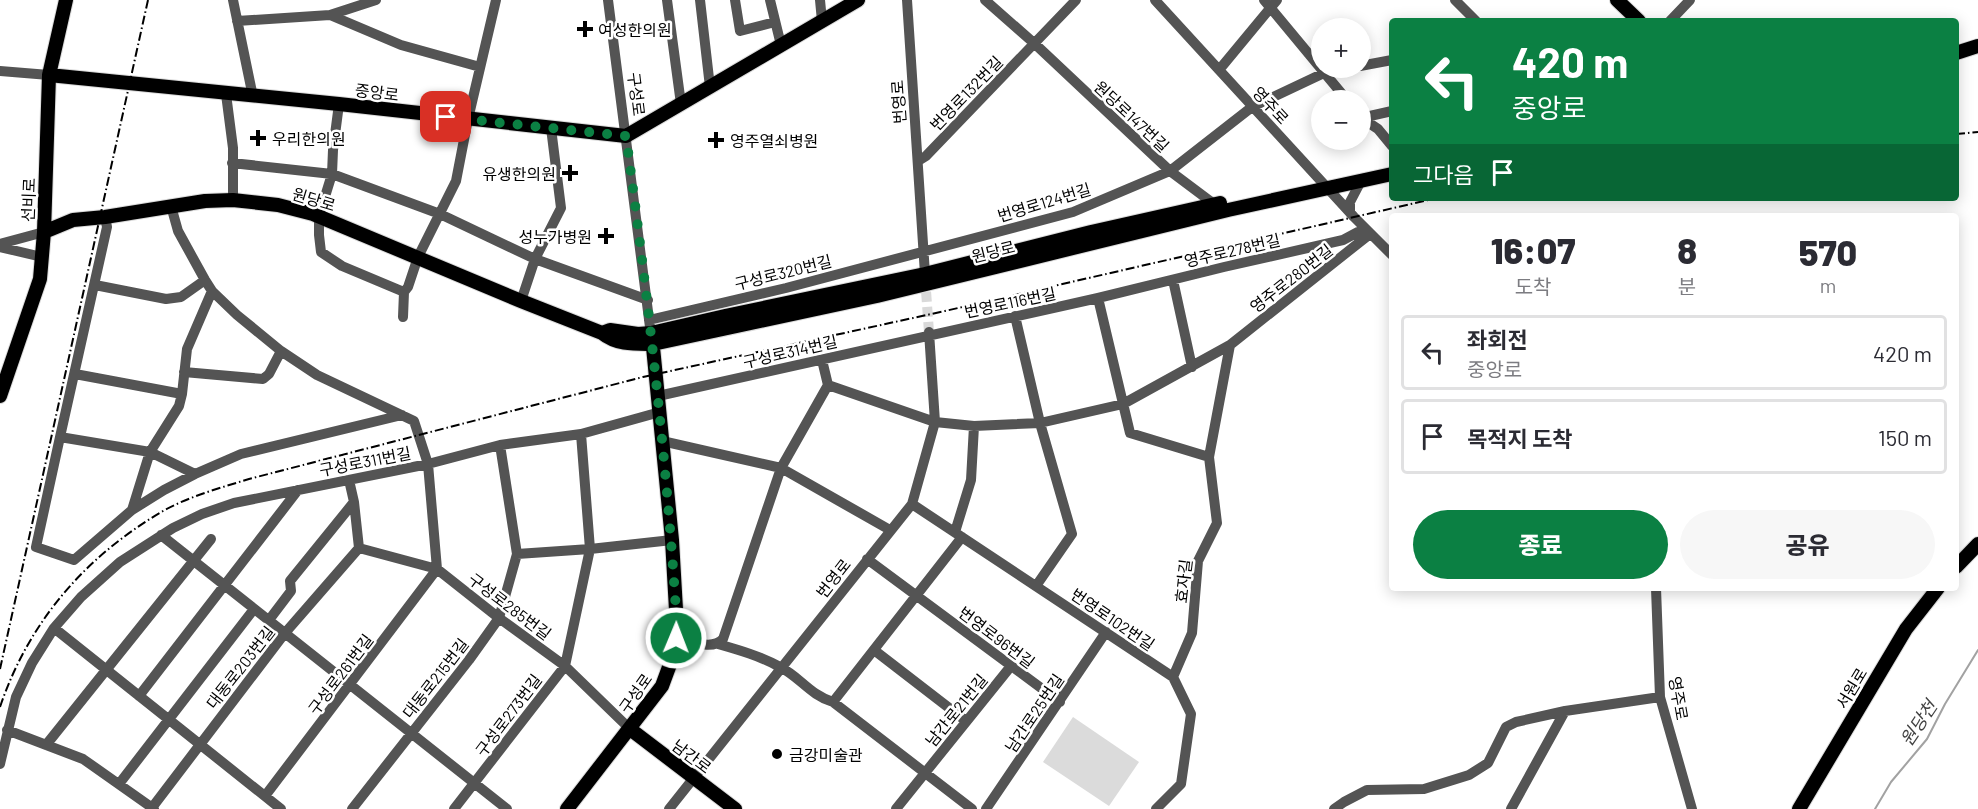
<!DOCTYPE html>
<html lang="ko">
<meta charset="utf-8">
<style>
body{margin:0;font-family:Barlow,"Noto Sans KR",sans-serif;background:#f7f7f7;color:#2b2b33;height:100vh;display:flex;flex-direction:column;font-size:22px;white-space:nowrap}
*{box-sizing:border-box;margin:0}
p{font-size:20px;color:#7c7c81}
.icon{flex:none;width:33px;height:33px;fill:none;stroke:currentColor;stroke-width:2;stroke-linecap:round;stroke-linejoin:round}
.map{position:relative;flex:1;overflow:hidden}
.details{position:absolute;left:1389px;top:213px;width:570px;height:378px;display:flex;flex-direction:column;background:#fff;border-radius:6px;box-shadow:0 3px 15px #0003}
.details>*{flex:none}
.guide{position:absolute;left:1389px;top:18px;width:570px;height:183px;border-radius:6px;box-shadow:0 3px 15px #0003;background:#0b8043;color:#fff;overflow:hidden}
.controls{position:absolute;left:1311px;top:18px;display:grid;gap:12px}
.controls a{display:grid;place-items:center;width:60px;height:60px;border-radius:50%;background:#fff;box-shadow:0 3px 15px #0003;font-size:30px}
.pin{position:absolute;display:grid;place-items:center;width:51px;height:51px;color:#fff;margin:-26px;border-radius:12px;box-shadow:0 3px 9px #0006}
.me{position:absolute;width:66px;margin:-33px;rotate:1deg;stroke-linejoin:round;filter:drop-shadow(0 0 4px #0008)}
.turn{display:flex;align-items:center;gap:21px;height:126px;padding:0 24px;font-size:27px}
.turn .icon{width:78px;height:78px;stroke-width:2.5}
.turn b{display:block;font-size:42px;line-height:51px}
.then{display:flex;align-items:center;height:57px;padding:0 24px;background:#0003;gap:12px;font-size:22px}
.eta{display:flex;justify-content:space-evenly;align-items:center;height:102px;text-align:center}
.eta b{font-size:36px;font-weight:800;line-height:42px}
.cta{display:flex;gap:12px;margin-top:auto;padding:12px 24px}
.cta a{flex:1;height:69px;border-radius:36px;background:#0b8043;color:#fff;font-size:24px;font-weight:800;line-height:69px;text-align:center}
.cta a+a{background:#f7f7f7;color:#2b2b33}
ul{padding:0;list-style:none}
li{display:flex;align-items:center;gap:18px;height:75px;margin:0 12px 9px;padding:0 12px;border:3px solid #e1e1e2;border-radius:6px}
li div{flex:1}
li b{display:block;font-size:22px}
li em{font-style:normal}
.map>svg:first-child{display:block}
</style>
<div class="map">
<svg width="1978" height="809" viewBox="0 0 1978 809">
<rect width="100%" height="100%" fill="#fff"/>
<!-- green -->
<path fill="#dbdbdb" d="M 1073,717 L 1139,762 L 1109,806 L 1043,762 Z"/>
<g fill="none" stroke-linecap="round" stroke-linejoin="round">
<!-- stream -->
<path stroke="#a2a2a2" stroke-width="2" d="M 1875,809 L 1891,782 L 1927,739 L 1945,704 L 1978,650"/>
<!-- minor-tunnel -->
<path stroke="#d9d9d9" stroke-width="10" stroke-dasharray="10 5" stroke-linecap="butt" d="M 925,277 L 929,332"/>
<defs>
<path id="major" d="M 1617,0 L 1639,21
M 1956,53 L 1978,46
M 49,75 L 339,104 L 626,136 L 858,0
M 44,232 L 73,220 L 105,217 L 205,201 L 233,200 L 278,205 L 313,214 L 521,301 L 602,333 C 617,345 634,344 653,344 L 877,296 L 1228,210 L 1392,174
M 602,333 L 610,330 L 638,334 L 651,333 L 725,316 L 925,274 L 1091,232 L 1220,203
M 0,396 L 40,279 L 44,232 L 49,75 L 66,0
M 1956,567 L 1978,544
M 630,729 L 735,809
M 567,809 L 662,686 L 672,659 L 677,627 L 672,540 L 652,337
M 1799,809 L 1906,629 L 1938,588"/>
</defs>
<!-- major casing -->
<use href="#major" stroke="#dbdbdb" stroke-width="16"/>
<!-- minor -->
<path stroke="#545454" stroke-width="10" d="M 233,0 L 253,97
M 608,0 L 650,327
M 667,0 L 681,104
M 700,0 L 710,87
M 735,0 L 740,31 L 775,22
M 770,0 L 781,45
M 820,0 L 822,21
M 907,0 L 925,274
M 985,0 L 1035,44 L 1170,171 L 1214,204
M 1155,0 L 1354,217 L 1392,255
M 1264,0 L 1347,100
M 1455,0 L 1476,21
M 330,15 L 401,45 L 480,67
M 237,21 L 330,15 L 376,0
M 1670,21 L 1690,0
M 1360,66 L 1392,60
M 1219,70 L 1277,0
M 0,71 L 49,75
M 226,94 L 233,148 L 233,200
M 339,104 L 333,150 L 332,174 L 319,216 L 319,235 L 321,252 L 342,266 L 404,292
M 1360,117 L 1378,129 L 1392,146
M 1361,118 L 1392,111
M 918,161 L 926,156 L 1076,0
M 232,163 L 332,174 L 440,214 L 535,259 L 648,300
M 171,206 L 178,231 L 205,280 L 212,291 L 237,315 L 281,351 L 317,375 L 414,421 L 428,464 L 437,569 L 265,796
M 1350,213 L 1350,202 L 1361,181
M 0,244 L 44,232
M 0,247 L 42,257
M 1173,280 L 1192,367
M 95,285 L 166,299 L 181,297 L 205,280
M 1098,298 L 1130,433 L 1209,457
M 521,301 L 535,259 L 561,208 L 551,128
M 1015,316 L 1040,423 L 1072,534 L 1036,586
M 403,317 L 404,292 L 408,287 L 418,257 L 456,181 L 468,119 L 496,0
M 649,320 L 786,288 L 1073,212 L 1170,171 L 1252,107 L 1324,73 L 1351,68
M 184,372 L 263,379 L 269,374 L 281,351
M 75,374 L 182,394 L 179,406 L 150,452 L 132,510
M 828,385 L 935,422 L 974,426 L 1040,423 L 1123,404 L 1230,345 L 1370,234
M 182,394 L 187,349 L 212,291
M 658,396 L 1098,298 L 1224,267 L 1343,240 L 1358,232 L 1370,234
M 60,437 L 107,227 L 105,217
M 662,441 L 781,468 L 890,530
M 195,474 L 150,452 L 60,437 L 36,547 L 74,560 L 132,510 L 164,490 L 195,474 L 241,454 L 402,415
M 349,480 L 354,502 L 359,548
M 912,504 L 1173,677
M 955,532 L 971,480 L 974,426
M 161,535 L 507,809
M 359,548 L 437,569 L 499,618 L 565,666 L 630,729
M 517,554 L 590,549 L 672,540
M 867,559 L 1060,702
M 1656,588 L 1660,697 L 1692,809
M 269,620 L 291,591 L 290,581 L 354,502
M 54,628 L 281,809
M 676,637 C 690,641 712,651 723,639 L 781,468 L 828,385 L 822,360
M 718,644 C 739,650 760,656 780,667 C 800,677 810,695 833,702 L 972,809
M 874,650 L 966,721
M 139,696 L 298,490
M 833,702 L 962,537
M 7,730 L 83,759 L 154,809
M 46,745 L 211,539
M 0,764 L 16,697 L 32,663 L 54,628 L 81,597 L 120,562 L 173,528 L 202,514 L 234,503 L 428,464 L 500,445 L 581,434 L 660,412
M 119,784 L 254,609
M 151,809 L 285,633 L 359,548
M 352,809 L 469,660 L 499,618 L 517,554 L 500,445
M 454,809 L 565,666 L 590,549 L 581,434
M 669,809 L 912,504 L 935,422 L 929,332
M 896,809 L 1011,666
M 986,809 L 1106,632
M 1156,809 L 1181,784 L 1191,714 L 1173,677 L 1192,633 L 1198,561 L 1217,523 L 1209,457 L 1230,345
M 1334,809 L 1344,802 L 1367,790 L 1424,789 L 1469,775 L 1488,763 L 1506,727 L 1516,722 L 1565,711
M 1511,809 L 1565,711 L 1660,697"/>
<!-- major -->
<use href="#major" stroke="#000" stroke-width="14"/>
<!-- rail -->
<path stroke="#000" stroke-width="2" stroke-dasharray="9 3 1.5 3" stroke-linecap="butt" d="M 1956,134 L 1978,132
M 0,669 L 148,0
M 0,707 C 29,621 86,556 163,511 C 190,496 220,488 249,479 L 643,377 L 945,311 L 1437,198"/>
</g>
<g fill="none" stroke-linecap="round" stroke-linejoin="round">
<!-- route -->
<path stroke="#0b8043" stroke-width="10" stroke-dasharray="0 18" d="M 446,117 L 626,136 C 648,299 667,462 677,627 L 676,638"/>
</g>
<!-- markers -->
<g fill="#000" stroke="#fff" stroke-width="2">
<path d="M582 20h6v6h6v6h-6v6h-6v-6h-6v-6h6z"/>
<path d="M255 129h6v6h6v6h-6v6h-6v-6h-6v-6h6z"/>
<path d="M713 131h6v6h6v6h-6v6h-6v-6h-6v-6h6z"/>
<path d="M567 164h6v6h6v6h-6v6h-6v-6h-6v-6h6z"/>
<path d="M603 227h6v6h6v6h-6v6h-6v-6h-6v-6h6z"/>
<circle cx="777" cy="754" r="6"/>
</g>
<g text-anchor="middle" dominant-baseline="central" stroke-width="5" stroke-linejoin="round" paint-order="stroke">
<!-- poi labels -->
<g font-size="16" fill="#000" stroke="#fff" text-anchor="start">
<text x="598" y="29">여성한의원</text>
<text x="272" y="138">우리한의원</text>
<text x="730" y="140">영주열쇠병원</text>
<text x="556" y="173" text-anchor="end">유생한의원</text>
<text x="592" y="236" text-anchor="end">성누가병원</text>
<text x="789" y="754">금강미술관</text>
</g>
<!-- street labels -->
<g font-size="16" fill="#000" stroke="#fff">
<text transform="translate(377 92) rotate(7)">중앙로</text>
<text transform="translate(966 93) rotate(-46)">번영로132번길</text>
<text transform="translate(637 94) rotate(83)">구성로</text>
<text transform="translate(898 102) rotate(-94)">번영로</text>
<text transform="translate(1271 105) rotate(47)">영주로</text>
<text transform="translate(1132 116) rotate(43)">원당로147번길</text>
<text transform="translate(314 199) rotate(17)">원당로</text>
<text transform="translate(28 200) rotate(-88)">선비로</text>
<text transform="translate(1044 202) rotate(-17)">번영로124번길</text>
<text transform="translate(1232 250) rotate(-13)">영주로278번길</text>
<text transform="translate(993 251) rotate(-14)">원당로</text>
<text transform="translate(783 272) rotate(-14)">구성로320번길</text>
<text transform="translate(1291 278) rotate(-38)">영주로280번길</text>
<text transform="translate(1010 302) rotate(-12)">번영로116번길</text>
<text transform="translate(790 351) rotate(-13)">구성로314번길</text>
<text transform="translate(365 461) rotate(-11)">구성로311번길</text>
<text transform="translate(833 578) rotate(-52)">번영로</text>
<text transform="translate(1183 581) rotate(-83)">효자길</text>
<text transform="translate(510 606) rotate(37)">구성로285번길</text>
<text transform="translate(1113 619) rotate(34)">번영로102번길</text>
<text transform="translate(997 637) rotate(37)">번영로96번길</text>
<text transform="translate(240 667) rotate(-52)">대동로203번길</text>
<text transform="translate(340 674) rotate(-53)">구성로261번길</text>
<text transform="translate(435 678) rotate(-52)">대동로215번길</text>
<text transform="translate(1851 688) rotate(-59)">서원로</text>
<text transform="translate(635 693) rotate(-55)">구성로</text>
<text transform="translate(1679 698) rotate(80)">영주로</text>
<text transform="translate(956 710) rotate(-51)">남간로21번길</text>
<text transform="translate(1034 713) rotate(-56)">남간로25번길</text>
<text transform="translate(508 715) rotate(-53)">구성로273번길</text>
<text transform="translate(692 756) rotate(37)">남간로</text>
</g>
<!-- water labels -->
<g font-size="18" font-style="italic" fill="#434343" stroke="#fff">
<text transform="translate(1918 723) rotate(-56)">원당천</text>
</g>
</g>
</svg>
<div class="controls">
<a>+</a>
<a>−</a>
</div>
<div class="pin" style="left:446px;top:117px;background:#d93025"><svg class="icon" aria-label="arrive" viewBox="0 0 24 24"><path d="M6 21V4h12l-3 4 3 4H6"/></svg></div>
<svg class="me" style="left:676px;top:638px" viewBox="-20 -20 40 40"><circle r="17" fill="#0b8043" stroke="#fff" stroke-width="3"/><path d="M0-11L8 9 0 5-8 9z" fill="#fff"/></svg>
<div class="guide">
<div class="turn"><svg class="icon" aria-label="left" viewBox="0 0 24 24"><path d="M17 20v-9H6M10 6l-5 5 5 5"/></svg><div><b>420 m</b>중앙로</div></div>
<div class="then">그다음<svg class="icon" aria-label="arrive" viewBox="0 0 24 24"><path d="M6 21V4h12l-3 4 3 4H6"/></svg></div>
</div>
<section class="details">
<div class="eta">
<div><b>16:07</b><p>도착</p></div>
<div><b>8</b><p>분</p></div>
<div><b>570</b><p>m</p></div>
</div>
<ul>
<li><svg class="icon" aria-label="left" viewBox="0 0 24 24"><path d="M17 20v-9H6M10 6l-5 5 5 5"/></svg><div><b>좌회전</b><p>중앙로</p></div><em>420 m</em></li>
<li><svg class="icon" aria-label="arrive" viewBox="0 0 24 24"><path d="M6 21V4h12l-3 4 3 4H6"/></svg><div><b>목적지 도착</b></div><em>150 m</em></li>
</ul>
<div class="cta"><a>종료</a><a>공유</a></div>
</section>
</div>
